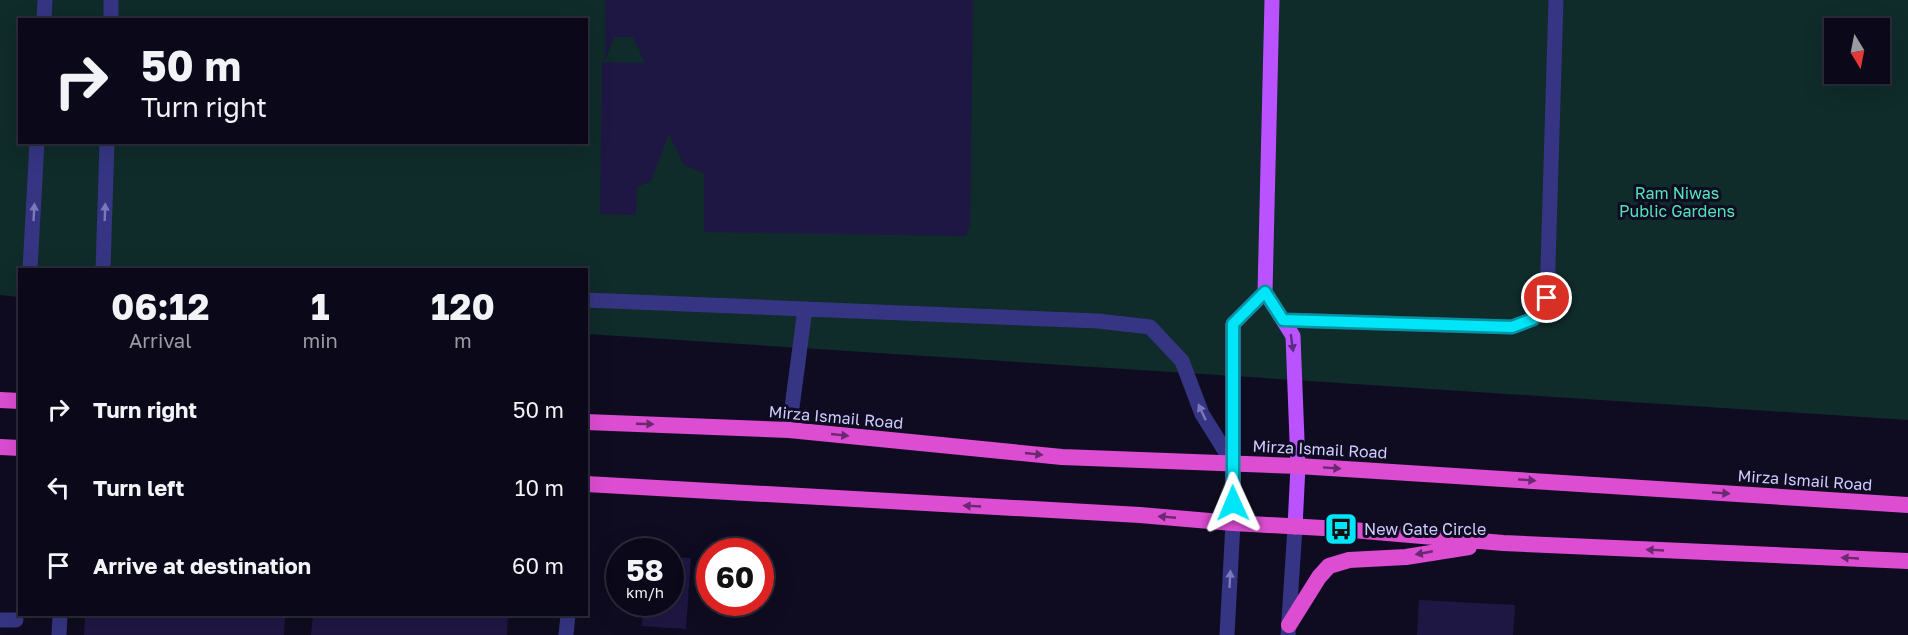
<!DOCTYPE html>
<style>
body{margin:0;font-family:"Golos Text",sans-serif;background:#141222;color:#f1f3f6;height:100vh;display:flex;flex-direction:column;font-size:22px;white-space:nowrap}
*{box-sizing:border-box;margin:0}
p{font-size:20px;color:#9a9aa2}
.icon{flex:none;width:33px;height:33px;fill:none;stroke:currentColor;stroke-width:2;stroke-linecap:round;stroke-linejoin:round}
.map{position:relative;flex:1;overflow:hidden}
.drawer{position:absolute;left:18px;top:268px;width:570px;height:348px;display:flex;flex-direction:column;background:#0b0919;border-radius:0px;box-shadow:0 6px 24px #0002,0 0 0 2px #2b2a38}
.drawer>*{flex:none}
.banner{position:absolute;left:18px;top:18px;width:570px;height:126px;border-radius:0px;box-shadow:0 6px 24px #0002,0 0 0 2px #2b2a38;background:#0b0919;color:#f1f3f6;overflow:hidden}
.needle{width:39px;rotate:170deg}
.controls{position:absolute;left:1824px;top:18px;display:grid;gap:12px}
.controls a{display:grid;place-items:center;width:66px;height:66px;border-radius:0px;background:#0b0919;box-shadow:0 6px 24px #0002,0 0 0 2px #2b2a38;font-size:30px}
.speed{position:absolute;left:606px;top:538px;display:flex;gap:12px;font-size:30px;font-weight:700;text-align:center}
.speed>*{display:grid;place-content:center;width:78px;height:78px;border-radius:50%;background:#0b0919;box-shadow:0 6px 24px #0002,0 0 0 2px #2b2a38;line-height:1}
.speed small{font-size:15px;font-weight:400}
.speed .limit{border:9px solid #d22;background:#fff;color:#111}
.pin{position:absolute;display:grid;place-items:center;width:51px;height:51px;color:#fff;margin:-26px;border:3px solid #fff;border-radius:50%;box-shadow:0 2px 6px #0007}
.me{position:absolute;width:66px;margin:-33px;rotate:359deg;stroke-linejoin:round;filter:drop-shadow(0 0 4px #0008)}
.turn{display:flex;align-items:center;gap:21px;height:126px;padding:0 24px;font-size:27px}
.turn .icon{width:78px;height:78px;stroke-width:2.5}
.turn b{display:block;font-size:42px;line-height:51px}
.eta{display:flex;justify-content:space-evenly;align-items:center;height:102px;text-align:center}
.eta b{font-size:36px;font-weight:700;line-height:42px}
ul{padding:0;list-style:none}
li{display:flex;align-items:center;gap:18px;height:78px;padding:0 24px}
li div{flex:1}
li b{display:block;font-size:22px}
li em{font-style:normal}
.map>svg:first-child{display:block}
</style>
<div class="map">
<svg width="1908" height="635" viewBox="0 0 1908 635">
<rect width="100%" height="100%" fill="#0f0c21"/>
<!-- green -->
<path fill="#0f2b2a" fill-rule="evenodd" d="M 0,0 L 1908,0 L 1908,420 L 587,334 L 586,270 L 20,270 L 19,297 L 0,295 ZM 20,20 L 586,20 L 586,142 L 20,142 ZM 1834,28 L 1880,28 L 1880,74 L 1834,74 Z"/>
<!-- building -->
<path fill="#1f1743" d="M 605,0 L 973,0 L 970,225 L 966,236 L 704,232 L 704,173 L 684,165 L 669,134 L 651,181 L 637,187 L 636,215 L 600,214 L 602,62 L 645,63 L 633,37 L 614,37 L 605,61 Z
M 670,557 L 691,558 L 686,629 L 642,626 L 643,603 L 670,603 Z
M 1419,600 L 1515,605 L 1513,635 L 1417,635 Z
M 85,615 L 285,615 L 284,635 L 84,635 Z
M 313,615 L 508,615 L 507,635 L 311,635 Z"/>
<g fill="none" stroke-linecap="round" stroke-linejoin="round">
<!-- service -->
<path stroke="#353583" stroke-width="15" d="M 44,20 L 45,0
M 111,20 L 111,0
M 30,270 L 37,142
M 103,270 L 107,142
M 586,300 L 1098,321 L 1150,327 L 1182,361 L 1202,414 L 1232,462
M 1283,320 L 1512,327 L 1533,319 L 1547,298 L 1556,0
M 789,430 L 805,309
M 0,620 L 16,620"/>
<!-- minor -->
<path stroke="#353583" stroke-width="15" d="M 59,635 L 60,615
M 566,635 L 568,615"/>
<!-- tertiary -->
<path stroke="#353583" stroke-width="15" d="M 1227,635 L 1233,523
M 1288,635 L 1295,527"/>
<!-- primary -->
<path stroke="#ba53ff" stroke-width="15" d="M 1272,0 L 1265,292 L 1293,336 L 1298,466 L 1295,527
M 1233,523 L 1233,324 L 1265,292"/>
<!-- trunk -->
<path stroke="#dc4dd2" stroke-width="16" d="M 0,400 L 20,401
M 586,422 L 789,430 L 1062,457 L 1298,466 L 1908,505
M 0,447 L 20,448
M 586,484 L 1140,515 L 1233,523 L 1341,529 L 1503,543 L 1908,561
M 1289,625 L 1319,577 L 1329,566 L 1349,560 L 1406,557 L 1469,547"/>
</g>
<!-- one-way arrows -->
<defs><path id="oneway-solid" d="M-6-.8H1V-3.2L6.5 0L1 3.2V.8H-6Z" transform="scale(1.5)"/></defs>
<g fill="#7b79bb">
<use href="#oneway-solid" transform="translate(34 212) rotate(-87)"/>
<use href="#oneway-solid" transform="translate(105 212) rotate(-88)"/>
<use href="#oneway-solid" transform="translate(1202 412) rotate(-115)"/>
<use href="#oneway-solid" transform="translate(1230 579) rotate(-87)"/>
</g>
<use fill="#5c2c85" href="#oneway-solid" transform="translate(1292 343) rotate(82)"/>
<g fill="#6b2971">
<use href="#oneway-solid" transform="translate(645 424) rotate(2)"/>
<use href="#oneway-solid" transform="translate(840 435) rotate(6)"/>
<use href="#oneway-solid" transform="translate(1034 454) rotate(6)"/>
<use href="#oneway-solid" transform="translate(1332 468) rotate(4)"/>
<use href="#oneway-solid" transform="translate(1527 480) rotate(4)"/>
<use href="#oneway-solid" transform="translate(1721 493) rotate(4)"/>
<use href="#oneway-solid" transform="translate(972 506) rotate(-177)"/>
<use href="#oneway-solid" transform="translate(1167 517) rotate(-175)"/>
<use href="#oneway-solid" transform="translate(1655 550) rotate(-177)"/>
<use href="#oneway-solid" transform="translate(1424 553) rotate(169)"/>
<use href="#oneway-solid" transform="translate(1850 558) rotate(-177)"/>
</g>
<g fill="none" stroke-linecap="round" stroke-linejoin="round">
<defs>
<path id="route" d="M 1233,503 L 1233,324 L 1265,292 L 1283,320 L 1512,327 L 1533,319 L 1547,298"/>
</defs>
<!-- route casing -->
<use href="#route" stroke="#0095a1" stroke-width="15"/>
<!-- route -->
<use href="#route" stroke="#00e5f7" stroke-width="10"/>
</g>
<!-- icons -->
<defs>
<symbol id="bus-square" viewBox="-11 -11 22 22"><rect x="-9" y="-9" width="18" height="18" rx="4" fill="#00e5f7" stroke="#0f0c21"/><path d="M-5-6H5V4H4V6H2V4H-2V6H-4V4H-5ZM-3.5-4V0h7V-4ZM-3.5 1.2v1.5H-2V1.2ZM2 1.2v1.5H3.5V1.2Z" fill="#111"/></symbol>
</defs>
<g fill-rule="evenodd">
<use href="#bus-square" x="1322" y="510" width="38" height="38"/>
</g>
<g text-anchor="middle" dominant-baseline="central" stroke-width="6" stroke-linejoin="round" paint-order="stroke">
<!-- park labels -->
<g font-size="16" fill="#53e4bc" stroke="#0f0c21">
<text x="1677" y="193">Ram Niwas<tspan x="1677" dy="18">Public Gardens</tspan></text>
</g>
<!-- street labels -->
<g font-size="16" fill="#d0ccff" stroke="#0f0c21">
<text transform="translate(836 417) rotate(5)">Mirza Ismail Road</text>
<text transform="translate(1320 449) rotate(3)">Mirza Ismail Road</text>
<text transform="translate(1805 480) rotate(4)">Mirza Ismail Road</text>
</g>
<!-- poi labels -->
<g font-size="16" fill="#d0ccff" stroke="#0f0c21" text-anchor="start">
<text x="1364" y="529">New Gate Circle</text>
</g>
</g>
</svg>
<div class="controls">
<a><svg class="needle" viewBox="-14 -14 28 28"><path d="M0-13l5 13h-10z" fill="#e53935"/><path d="M0 13l5-13h-10z" fill="#9a9aa2"/></svg></a>
</div>
<div class="speed"><div>58<small>km/h</small></div><div class="limit">60</div></div>
<div class="pin" style="left:1547px;top:298px;background:#d93025"><svg class="icon" aria-label="arrive" viewBox="0 0 24 24"><path d="M6 21V4h12l-3 4 3 4H6"/></svg></div>
<svg class="me" style="left:1233px;top:503px" viewBox="-20 -20 40 40"><path d="M0-17L14 15 0 8-14 15z" fill="#00e5f7" stroke="#fff" stroke-width="4"/></svg>
<div class="banner">
<div class="turn"><svg class="icon" aria-label="right" viewBox="0 0 24 24"><path d="M7 20v-9h11M14 6l5 5-5 5"/></svg><div><b>50 m</b>Turn right</div></div>
</div>
<section class="drawer">
<div class="eta">
<div><b>06:12</b><p>Arrival</p></div>
<div><b>1</b><p>min</p></div>
<div><b>120</b><p>m</p></div>
</div>
<ul>
<li><svg class="icon" aria-label="right" viewBox="0 0 24 24"><path d="M7 20v-9h11M14 6l5 5-5 5"/></svg><div><b>Turn right</b></div><em>50 m</em></li>
<li><svg class="icon" aria-label="left" viewBox="0 0 24 24"><path d="M17 20v-9H6M10 6l-5 5 5 5"/></svg><div><b>Turn left</b></div><em>10 m</em></li>
<li><svg class="icon" aria-label="arrive" viewBox="0 0 24 24"><path d="M6 21V4h12l-3 4 3 4H6"/></svg><div><b>Arrive at destination</b></div><em>60 m</em></li>
</ul>
</section>
</div>
